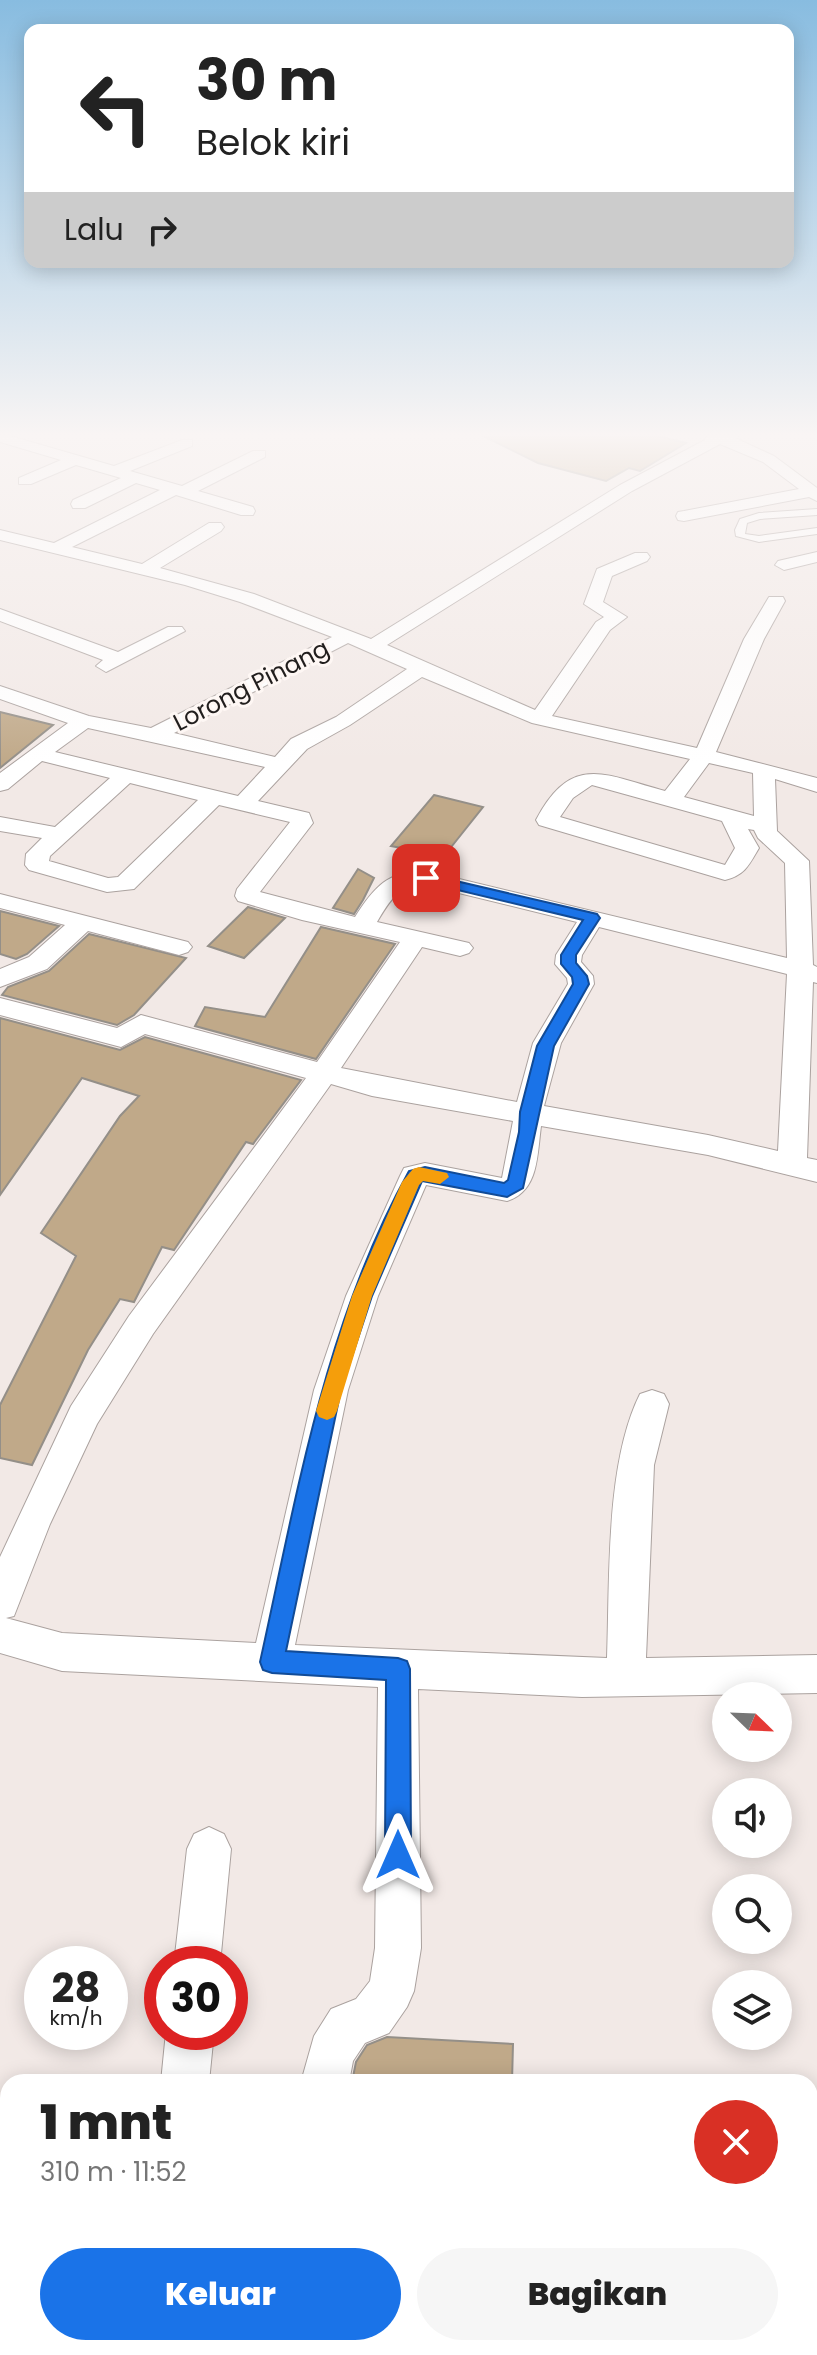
<!DOCTYPE html>
<html lang="id">
<meta charset="utf-8">
<style>
body{margin:0;font-family:Poppins,sans-serif;background:#f6f6f6;color:#222;height:100vh;display:flex;flex-direction:column;font-size:30px;white-space:nowrap}
*{box-sizing:border-box;margin:0}
p{font-size:26px;color:#767676}
.icon{flex:none;width:44px;height:44px;fill:none;stroke:currentColor;stroke-width:2;stroke-linecap:round;stroke-linejoin:round}
.map{position:relative;flex:1;overflow:hidden}
.details{position:absolute;left:0px;top:2074px;width:818px;height:282px;display:flex;flex-direction:column;background:#fff;border-radius:24px 24px 0 0;box-shadow:0 4px 20px #0003}
.details>*{flex:none}
.hud{position:absolute;left:24px;top:24px;width:770px;height:244px;border-radius:16px;box-shadow:0 4px 20px #0003;background:#fff;color:#222;overflow:hidden}
.needle{width:52px;rotate:113deg}
.tools{position:absolute;left:712px;top:1682px;display:grid;gap:16px}
.tools a{display:grid;place-items:center;width:80px;height:80px;border-radius:50%;background:#fff;box-shadow:0 4px 20px #0003;font-size:40px}
.speed{position:absolute;left:24px;top:1946px;display:flex;gap:16px;font-size:40px;font-weight:700;text-align:center}
.speed>*{display:grid;place-content:center;width:104px;height:104px;border-radius:50%;background:#fff;box-shadow:0 4px 20px #0003;line-height:1}
.speed small{font-size:20px;font-weight:400}
.speed .limit{border:12px solid #d22;background:#fff;color:#111}
.pin{position:absolute;display:grid;place-items:center;width:68px;height:68px;color:#fff;margin:-34px;border-radius:16px;box-shadow:0 4px 12px #0006}
.me{position:absolute;width:88px;margin:-44px;rotate:0deg;stroke-linejoin:round;filter:drop-shadow(0 0 6px #0008)}
.turn{display:flex;align-items:center;gap:28px;height:168px;padding:0 40px;font-size:36px}
.turn .icon{width:104px;height:104px;stroke-width:2.5}
.turn b{display:block;font-size:56px;line-height:68px}
.then{display:flex;align-items:center;height:76px;padding:0 40px;background:#0003;gap:16px;font-size:30px}
.round{display:grid;place-items:center;flex:none;width:84px;height:84px;border-radius:42px;background:#f6f6f6}
.headline{display:flex;align-items:center;justify-content:space-between;height:136px;padding:0 40px}
h1{font-size:48px;font-weight:800;line-height:60px}
.primary-button{display:flex;gap:16px;margin-top:auto;padding:16px 40px}
.primary-button a{flex:1;height:92px;border-radius:48px;background:#1a73e8;color:#fff;font-size:32px;font-weight:800;line-height:92px;text-align:center}
.primary-button a+a{background:#f6f6f6;color:#222}
.map>svg:first-child{display:block}
</style>
<div class="map">
<svg width="817" height="2355" viewBox="0 0 817 2355">
<rect width="100%" height="100%" fill="#f2e9e6"/>
<!-- building -->
<path fill="#c0a989" stroke="#948f88" stroke-width="2" d="M 477,433 L 645,433 L 686,443 L 640,471 L 629,468 L 606,481 L 538,463 Z
M 0,712 L 53,725 L 0,768 Z
M 434,795 L 483,807 L 444,856 L 391,846 Z
M 358,869 L 374,878 L 363,900 L 354,914 L 333,908 Z
M 248,907 L 285,918 L 244,958 L 208,946 Z
M 0,911 L 59,926 L 27,954 L 16,959 L 0,954 Z
M 321,927 L 395,944 L 316,1059 L 195,1026 L 205,1007 L 265,1017 Z
M 89,934 L 186,958 L 134,1015 L 117,1025 L 2,995 L 8,987 L 49,971 Z
M 0,1018 L 120,1050 L 145,1037 L 301,1080 L 253,1144 L 246,1142 L 174,1250 L 162,1247 L 134,1302 L 120,1299 L 88,1350 L 32,1465 L 0,1458 L 0,1405 L 76,1256 L 41,1233 L 120,1116 L 139,1096 L 82,1078 L 0,1195 Z
M 387,2037 L 513,2044 L 512,2082 L 352,2082 L 356,2062 L 367,2045 Z"/>
<g fill="none" stroke-linecap="round" stroke-linejoin="round">
<defs>
<path id="lane" d="M 817,509 L 817,515 L 760,519 L 747,523 L 745,534 L 759,536 L 817,528 L 817,534 L 759,542 L 736,536 L 735,530 L 740,519 L 759,513 Z"/>
<path id="street" d="M 0,433 L 114,466 L 182,440 L 192,440 L 192,446 L 130,471 L 182,486 L 253,451 L 265,451 L 265,457 L 198,491 L 253,507 L 255,511 L 253,515 L 241,515 L 176,495 L 72,547 L 142,564 L 209,523 L 221,523 L 224,527 L 221,531 L 160,568 L 254,594 L 371,639 L 620,485 L 705,440 L 707,435 L 743,433 L 735,438 L 774,456 L 817,488 L 817,501 L 809,497 L 684,521 L 678,520 L 676,516 L 678,512 L 684,511 L 799,489 L 763,462 L 720,444 L 632,491 L 387,645 L 535,710 L 596,622 L 604,617 L 584,604 L 597,569 L 635,553 L 647,553 L 650,557 L 647,561 L 612,576 L 603,602 L 627,617 L 610,630 L 552,716 L 697,748 L 744,639 L 769,597 L 783,597 L 785,601 L 764,639 L 716,752 L 817,778 L 817,792 L 775,779 L 777,831 L 809,861 L 813,965 L 817,967 L 817,983 L 813,982 L 807,1158 L 817,1160 L 817,1182 L 708,1155 L 541,1126 C 537,1155 539,1191 507,1201 L 426,1185 L 378,1296 L 348,1390 L 295,1645 L 607,1658 C 610,1580 605,1464 640,1394 L 652,1390 L 664,1394 L 669,1404 L 654,1465 L 646,1658 L 817,1655 L 817,1693 L 582,1697 L 418,1689 L 421,1948 L 414,1991 L 407,2007 L 389,2033 L 365,2043 L 353,2061 L 349,2082 L 301,2082 L 314,2036 L 331,2009 L 356,1999 L 370,1981 L 375,1948 L 378,1687 L 62,1671 L 0,1653 L 0,1557 L 71,1406 L 129,1316 L 306,1078 L 145,1034 L 121,1047 L 0,1015 L 0,998 L 117,1028 L 141,1015 L 317,1062 L 400,942 L 302,920 L 238,901 L 235,896 L 237,889 L 290,822 L 219,805 L 134,889 L 107,892 L 29,870 L 25,865 L 26,854 L 42,838 L 0,831 L 0,817 L 55,827 L 110,778 L 42,761 L 8,789 L 0,791 L 0,773 L 68,723 L 0,699 L 0,686 L 89,716 L 151,728 L 332,637 L 240,602 L 185,585 L 0,540 L 0,530 L 54,543 L 160,490 L 136,483 L 85,508 L 73,508 L 71,504 L 73,500 L 121,478 L 76,465 L 31,484 L 19,484 L 19,478 L 61,460 L 0,442 ZM 348,643 L 407,669 L 336,717 L 291,739 L 275,757 L 174,733 ZM 422,677 L 532,723 L 690,759 L 665,791 C 605,775 572,752 536,820 L 539,825 L 725,880 C 745,875 749,865 759,848 L 748,829 L 754,830 L 758,838 L 785,863 L 787,958 L 426,871 C 389,870 374,887 355,917 L 260,892 L 313,823 L 309,813 L 258,801 L 307,749 L 350,725 ZM 88,728 L 265,767 L 238,796 L 55,752 ZM 709,763 L 753,773 L 754,816 L 684,797 ZM 130,783 L 198,800 L 118,877 L 108,878 L 49,861 L 50,856 ZM 592,785 L 722,821 L 735,848 L 725,865 L 560,817 L 573,798 ZM 426,885 L 577,922 L 556,955 L 555,964 L 567,978 L 568,984 L 533,1043 L 517,1102 L 341,1068 L 422,947 L 460,956 L 469,953 L 473,948 L 469,943 L 377,922 C 390,900 398,885 426,885 ZM 599,927 L 787,974 L 778,1151 L 708,1135 L 544,1106 L 561,1043 L 594,984 L 593,976 L 581,962 L 582,955 ZM 331,1084 L 372,1096 L 513,1121 L 502,1178 L 425,1163 L 404,1168 L 400,1176 L 346,1296 L 314,1390 L 256,1643 L 62,1633 L 6,1618 L 14,1616 L 50,1524 L 97,1424 L 153,1334 Z
M 817,552 L 817,562 L 784,570 L 775,565 L 778,561 Z
M 0,609 L 118,652 L 168,627 L 182,627 L 185,631 L 106,672 L 96,666 L 103,660 L 0,621 Z
M 0,894 L 188,942 L 192,947 L 188,952 L 179,955 L 88,931 L 47,969 L 0,987 L 0,969 L 29,957 L 65,925 L 0,908 Z
M 209,1827 L 224,1834 L 231,1849 L 220,1964 L 174,1964 L 187,1849 L 194,1834 Z
M 166,2032 L 214,2032 L 209,2082 L 161,2082 Z
M 0,2228 L 8,2229 L 8,2281 L 0,2280 Z
M 238,2348 L 292,2348 L 291,2355 L 237,2355 Z"/>
</defs>
<!-- lane casing -->
<use href="#lane" stroke="#aba29f" stroke-width="2"/>
<!-- street casing -->
<use href="#street" stroke="#aba29f" stroke-width="2"/>
<!-- lane -->
<use href="#lane" fill="#fff" fill-rule="evenodd"/>
<!-- street -->
<use href="#street" fill="#fff" fill-rule="evenodd"/>
</g>
<!-- sky -->
<linearGradient id="sky" x2="0" y2="1"><stop stop-color="#88bce0"/><stop offset="0.57" stop-color="#f9f5f4"/><stop offset="1" stop-color="#f9f5f4" stop-opacity="0"/></linearGradient>
<rect width="817" height="763" fill="url(#sky)"/>
<!-- route -->
<path fill="#1a73e8" stroke="#114b97" stroke-width="2" d="M 426,874 L 597,914 L 600,918 L 576,955 L 576,963 L 587,976 L 589,984 L 554,1046 L 523,1188 L 507,1197 L 422,1181 L 372,1296 L 341,1390 L 286,1651 L 398,1658 L 407,1661 L 410,1669 L 411,1855 L 408,1865 L 398,1869 L 389,1865 L 385,1855 L 386,1680 L 272,1673 L 263,1670 L 260,1662 C 297,1495 325,1322 409,1171 L 425,1167 L 504,1183 L 508,1180 L 519,1132 L 520,1112 L 537,1046 L 573,984 L 572,977 L 561,964 L 561,955 L 583,920 L 420,881 L 420,875 Z"/>
<!-- slow -->
<path fill="#f59e0b" d="M 419,1167 L 447,1173 L 449,1177 L 440,1184 L 423,1181 L 419,1185 L 372,1296 L 337,1411 L 334,1417 L 327,1420 L 319,1417 L 316,1411 L 352,1296 L 402,1182 L 413,1169 Z"/>
<g text-anchor="middle" dominant-baseline="central" stroke-width="6" stroke-linejoin="round" paint-order="stroke">
<!-- far-street labels -->
<g font-size="24" fill="#211e1d" stroke="#fef7f4">
<text transform="translate(251 685) rotate(-27)">Lorong Pinang</text>
</g>
</g>
</svg>
<div class="tools">
<a><svg class="needle" viewBox="-14 -14 28 28"><path d="M0-13l5 13h-10z" fill="#e53935"/><path d="M0 13l5-13h-10z" fill="#767676"/></svg></a>
<a><svg class="icon" aria-label="sound" viewBox="0 0 24 24"><path d="M4 9h4l5-4v14l-5-4H4zM17 9q2 3 0 6"/></svg></a>
<a><svg class="icon" aria-label="search" viewBox="0 0 24 24"><circle cx="10" cy="10" r="6"/><path d="M15 15l6 6"/></svg></a>
<a><svg class="icon" aria-label="layers" viewBox="0 0 24 24"><path d="M12 4l9 5-9 5-9-5zM3 14l9 5 9-5"/></svg></a>
</div>
<div class="speed"><div>28<small>km/h</small></div><div class="limit">30</div></div>
<div class="pin" style="left:426px;top:878px;background:#d93025"><svg class="icon" aria-label="arrive" viewBox="0 0 24 24"><path d="M6 21V4h12l-3 4 3 4H6"/></svg></div>
<svg class="me" style="left:398px;top:1855px" viewBox="-20 -20 40 40"><path d="M0-17L14 15 0 8-14 15z" fill="#1a73e8" stroke="#fff" stroke-width="4"/></svg>
<div class="hud">
<div class="turn"><svg class="icon" aria-label="left" viewBox="0 0 24 24"><path d="M17 20v-9H6M10 6l-5 5 5 5"/></svg><div><b>30 m</b>Belok kiri</div></div>
<div class="then">Lalu<svg class="icon" aria-label="right" viewBox="0 0 24 24"><path d="M7 20v-9h11M14 6l5 5-5 5"/></svg></div>
</div>
<section class="details">
<div class="headline"><div><h1>1 mnt</h1><p>310 m · 11:52</p></div><a class="round" style="background:#d93025;color:#fff"><svg class="icon" aria-label="close" viewBox="0 0 24 24"><path d="M6 6l12 12M18 6L6 18"/></svg></a></div>
<div class="primary-button"><a>Keluar</a><a>Bagikan</a></div>
</section>
</div>
